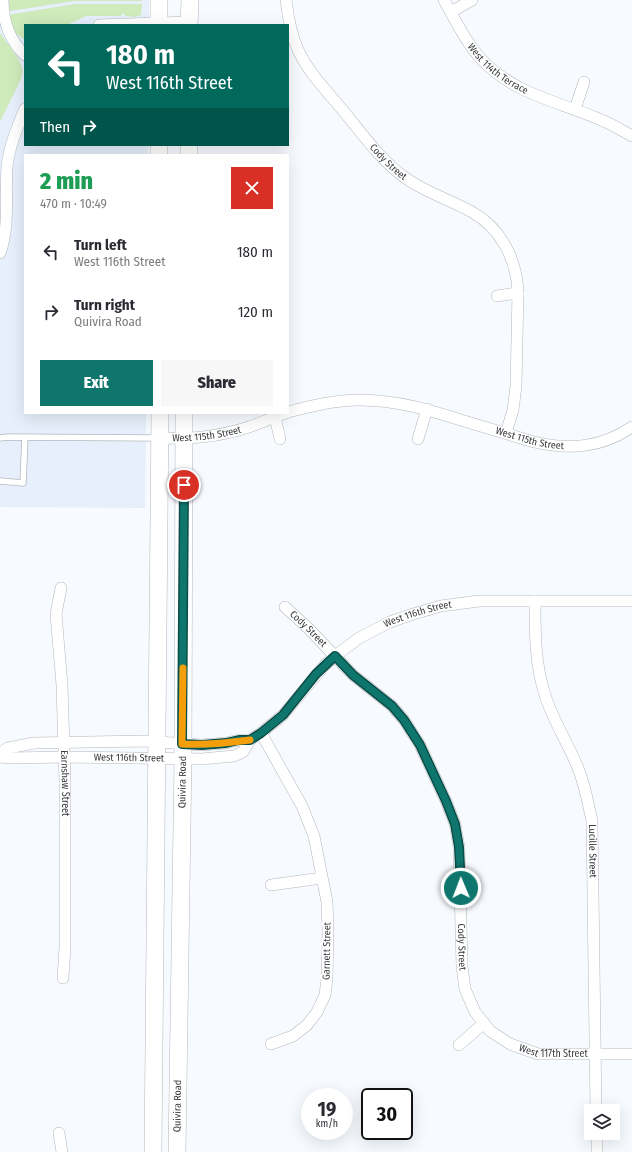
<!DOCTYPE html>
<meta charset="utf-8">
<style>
body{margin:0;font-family:"Fira Sans Condensed",sans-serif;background:#f7f7f7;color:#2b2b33;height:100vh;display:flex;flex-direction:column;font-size:15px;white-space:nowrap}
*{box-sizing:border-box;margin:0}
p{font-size:13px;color:#7c7c81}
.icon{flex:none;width:22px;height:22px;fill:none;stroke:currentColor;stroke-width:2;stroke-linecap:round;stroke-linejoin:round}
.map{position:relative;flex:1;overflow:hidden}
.sheet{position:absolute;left:24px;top:154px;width:265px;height:260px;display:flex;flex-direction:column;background:#fff;border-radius:0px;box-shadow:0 4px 16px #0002}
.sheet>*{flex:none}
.guide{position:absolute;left:24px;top:24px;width:265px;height:122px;border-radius:0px;box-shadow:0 4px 16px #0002;background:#00695c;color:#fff;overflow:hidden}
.buttons{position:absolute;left:584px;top:1104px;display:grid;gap:8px}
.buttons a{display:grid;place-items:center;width:36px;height:36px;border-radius:0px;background:#fff;box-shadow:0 4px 16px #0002;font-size:20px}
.speed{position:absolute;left:301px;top:1088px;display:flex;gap:8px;font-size:20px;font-weight:700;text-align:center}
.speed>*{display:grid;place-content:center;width:52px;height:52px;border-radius:50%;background:#fff;box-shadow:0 4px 16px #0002;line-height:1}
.speed small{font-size:10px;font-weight:400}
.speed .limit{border:2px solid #111;border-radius:6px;background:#fff;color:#111}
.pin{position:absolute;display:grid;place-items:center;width:34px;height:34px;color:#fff;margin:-17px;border:2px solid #fff;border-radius:50%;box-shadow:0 1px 4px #0007}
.me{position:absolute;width:44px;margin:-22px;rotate:359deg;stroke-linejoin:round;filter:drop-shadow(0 0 3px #0008)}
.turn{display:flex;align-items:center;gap:14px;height:84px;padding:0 16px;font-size:18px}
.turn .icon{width:52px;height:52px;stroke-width:2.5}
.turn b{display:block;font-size:28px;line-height:34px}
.then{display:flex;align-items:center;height:38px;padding:0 16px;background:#0003;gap:8px;font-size:15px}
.round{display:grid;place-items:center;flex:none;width:42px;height:42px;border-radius:0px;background:#f7f7f7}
.headline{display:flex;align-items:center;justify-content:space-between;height:68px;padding:0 16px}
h1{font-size:24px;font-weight:800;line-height:30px;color:#1e9e55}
.cta{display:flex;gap:8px;margin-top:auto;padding:8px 16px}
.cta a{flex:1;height:46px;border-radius:0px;background:#0f766e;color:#fff;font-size:16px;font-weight:800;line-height:46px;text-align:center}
.cta a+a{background:#f7f7f7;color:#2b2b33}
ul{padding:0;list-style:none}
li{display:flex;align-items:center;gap:12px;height:60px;padding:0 16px}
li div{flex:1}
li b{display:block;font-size:15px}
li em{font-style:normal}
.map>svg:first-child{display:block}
</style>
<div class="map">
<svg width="632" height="1152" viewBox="0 0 632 1152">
<rect width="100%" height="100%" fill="#f7faff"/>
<!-- built -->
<path fill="#e6effb" d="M 0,0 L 149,0 L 149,25 L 25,25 L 25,145 L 148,145 L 148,155 L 25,155 L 25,413 L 146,413 L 145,508 L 0,507 Z"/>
<!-- green -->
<path fill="#cfeabb" d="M 7,0 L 142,0 L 142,1 L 75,1 L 10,11 L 7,10 Z
M 75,4 L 142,4 L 141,15 L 135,17 L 125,16 L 125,14 L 122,14 L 121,16 L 86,16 L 67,25 L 25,25 L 25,40 L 15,33 L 7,15 Z
M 0,33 L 18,58 L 23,70 L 21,79 L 0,122 Z"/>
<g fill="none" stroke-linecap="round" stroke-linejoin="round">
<defs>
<path id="service" d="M 0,438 L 7,437 L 158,438
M 0,481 L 23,483 L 25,437"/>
<g id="minor">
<path d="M 3,0 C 3,21 9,40 25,55"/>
<path id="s1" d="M 286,0 C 288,17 291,34 298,50 C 309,74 329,93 345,113 C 364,136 382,162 407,179 C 427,193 451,200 472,212 C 501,228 517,260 518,293 L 516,386 L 513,410 L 506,433"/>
<path id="s2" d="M 444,0 C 455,20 466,42 481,59 C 513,93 553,100 594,117 C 608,122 620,129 632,136"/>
<path d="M 451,12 L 472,0"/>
<path d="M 99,25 L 189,22"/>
<path d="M 575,109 L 584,82"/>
<path d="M 0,253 C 10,227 5,194 7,167 C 9,147 17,128 25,109"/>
<path d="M 497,296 L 518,293"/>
<path id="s3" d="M 288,412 C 311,406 335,400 360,400 C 396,400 430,410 464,421 C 488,428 511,435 534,442 C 570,450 601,448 632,427"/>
<path d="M 275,417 L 280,439"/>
<path id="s4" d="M 160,438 C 192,439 218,437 249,427 C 261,423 273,417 286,413"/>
<path d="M 418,439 L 427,409"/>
<path id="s5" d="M 61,588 L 56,614 L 62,685 L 65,783 L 65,947 L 63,978"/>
<path id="s6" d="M 535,601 C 535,634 535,664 545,695 C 553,721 568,743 578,768 C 585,785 588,803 592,821 L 596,1111"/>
<path id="s7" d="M 285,607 L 308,628 L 353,675 L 392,706 L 404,720 L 420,745 L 446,801 L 455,824 L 459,847 L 462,966 L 465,989 L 475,1012 L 490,1031 L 510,1044 L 538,1054 L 632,1054"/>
<path d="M 261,733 L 302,806 L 314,836 L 327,902 L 328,931 L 327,979 L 325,995 L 317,1012 L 307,1025 L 293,1036 L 271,1044"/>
<path d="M 0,753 L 8,748 L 34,743 L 144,741 L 202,745 L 226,743 L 239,740 L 250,740"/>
<path id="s8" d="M 0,757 L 10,758 L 65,757 L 202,759 L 234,756 L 243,752 L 250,740 L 261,733 L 283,715 L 324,666 L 335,656 L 359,638 L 390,622 L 413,614 L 441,606 L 479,601 L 632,601"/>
<path d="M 271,885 L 322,878"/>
<path d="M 459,1045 L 484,1023"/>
<path d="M 59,1133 L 62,1152"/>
<path d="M 597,1133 L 597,1152"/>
</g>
<g id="primary">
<path d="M 159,25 L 159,0"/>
<path d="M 189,25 L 190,0"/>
<path d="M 159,145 L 159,155"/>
<path d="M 189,155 L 189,145"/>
<path d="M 153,1152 L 160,413"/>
<path id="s9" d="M 177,1152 L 183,759 L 184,413"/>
</g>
</defs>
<!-- service casing -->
<use href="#service" stroke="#b4b7bd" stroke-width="7"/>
<!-- minor casing -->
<use href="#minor" stroke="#b4b7bd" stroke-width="12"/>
<!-- primary casing -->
<use href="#primary" stroke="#b4b7bd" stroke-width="18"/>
<!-- service -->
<use href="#service" stroke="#fff" stroke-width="5.5"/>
<!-- minor -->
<use href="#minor" stroke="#fff" stroke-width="11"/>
<!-- primary -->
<use href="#primary" stroke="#fff" stroke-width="17"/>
</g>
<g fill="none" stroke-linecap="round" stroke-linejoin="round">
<defs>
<path id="route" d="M 184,485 L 182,744 L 202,745 L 226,743 L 239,740 L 250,740 L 261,733 L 283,715 L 316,674 L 335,656 L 353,675 L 392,706 L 404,720 L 420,745 L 446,801 L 455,824 L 459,847 L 461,888"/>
</defs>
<!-- route casing -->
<use href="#route" stroke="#0a4d48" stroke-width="10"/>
<!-- route -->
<use href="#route" stroke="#0f766e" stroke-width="7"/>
<!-- slow -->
<path stroke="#f59e0b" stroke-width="7" d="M 183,668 L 182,744 C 206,745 228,743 250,740"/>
</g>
<g text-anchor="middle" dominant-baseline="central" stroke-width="4" stroke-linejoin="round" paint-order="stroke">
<!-- street labels -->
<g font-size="10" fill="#393a3d" stroke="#fff">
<text stroke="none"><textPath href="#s2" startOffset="89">West 114th Terrace</textPath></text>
<text stroke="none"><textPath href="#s1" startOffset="196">Cody Street</textPath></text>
<text stroke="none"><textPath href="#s4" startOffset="47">West 115th Street</textPath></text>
<text stroke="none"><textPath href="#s3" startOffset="248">West 115th Street</textPath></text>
<text stroke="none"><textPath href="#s8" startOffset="472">West 116th Street</textPath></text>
<text stroke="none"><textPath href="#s7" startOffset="32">Cody Street</textPath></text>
<text stroke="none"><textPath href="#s8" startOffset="129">West 116th Street</textPath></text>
<text stroke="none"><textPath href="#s5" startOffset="196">Earnshaw Street</textPath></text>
<text stroke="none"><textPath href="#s9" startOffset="370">Quivira Road</textPath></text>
<text stroke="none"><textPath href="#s6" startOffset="260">Lucille Street</textPath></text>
<text stroke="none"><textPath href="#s7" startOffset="404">Cody Street</textPath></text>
<text transform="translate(327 951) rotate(-89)">Garnett Street</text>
<text stroke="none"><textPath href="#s7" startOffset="564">West 117th Street</textPath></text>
<text stroke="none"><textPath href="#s9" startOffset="46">Quivira Road</textPath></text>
</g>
</g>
</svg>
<div class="buttons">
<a><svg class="icon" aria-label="layers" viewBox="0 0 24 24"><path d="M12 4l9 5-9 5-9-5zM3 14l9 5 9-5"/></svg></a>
</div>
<div class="speed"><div>19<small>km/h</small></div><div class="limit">30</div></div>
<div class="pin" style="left:184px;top:485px;background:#d93025"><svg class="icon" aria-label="arrive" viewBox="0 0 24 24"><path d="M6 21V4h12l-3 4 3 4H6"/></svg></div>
<svg class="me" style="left:461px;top:888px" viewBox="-20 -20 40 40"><circle r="17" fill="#0f766e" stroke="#fff" stroke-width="3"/><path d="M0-11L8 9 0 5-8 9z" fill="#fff"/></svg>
<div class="guide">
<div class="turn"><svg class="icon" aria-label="left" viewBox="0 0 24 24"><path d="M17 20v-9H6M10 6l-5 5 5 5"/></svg><div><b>180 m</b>West 116th Street</div></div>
<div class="then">Then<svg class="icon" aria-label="right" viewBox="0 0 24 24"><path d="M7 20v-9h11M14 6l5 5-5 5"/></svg></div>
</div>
<section class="sheet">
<div class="headline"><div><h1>2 min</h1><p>470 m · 10:49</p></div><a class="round" style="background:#d93025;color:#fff"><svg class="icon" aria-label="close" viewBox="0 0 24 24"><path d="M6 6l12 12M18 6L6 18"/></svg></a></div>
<ul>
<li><svg class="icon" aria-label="left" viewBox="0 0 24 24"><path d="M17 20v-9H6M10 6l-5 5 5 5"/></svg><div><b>Turn left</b><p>West 116th Street</p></div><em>180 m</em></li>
<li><svg class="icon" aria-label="right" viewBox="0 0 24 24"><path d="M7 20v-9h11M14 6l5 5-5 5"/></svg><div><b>Turn right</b><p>Quivira Road</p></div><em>120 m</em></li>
</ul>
<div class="cta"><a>Exit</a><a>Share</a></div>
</section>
</div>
